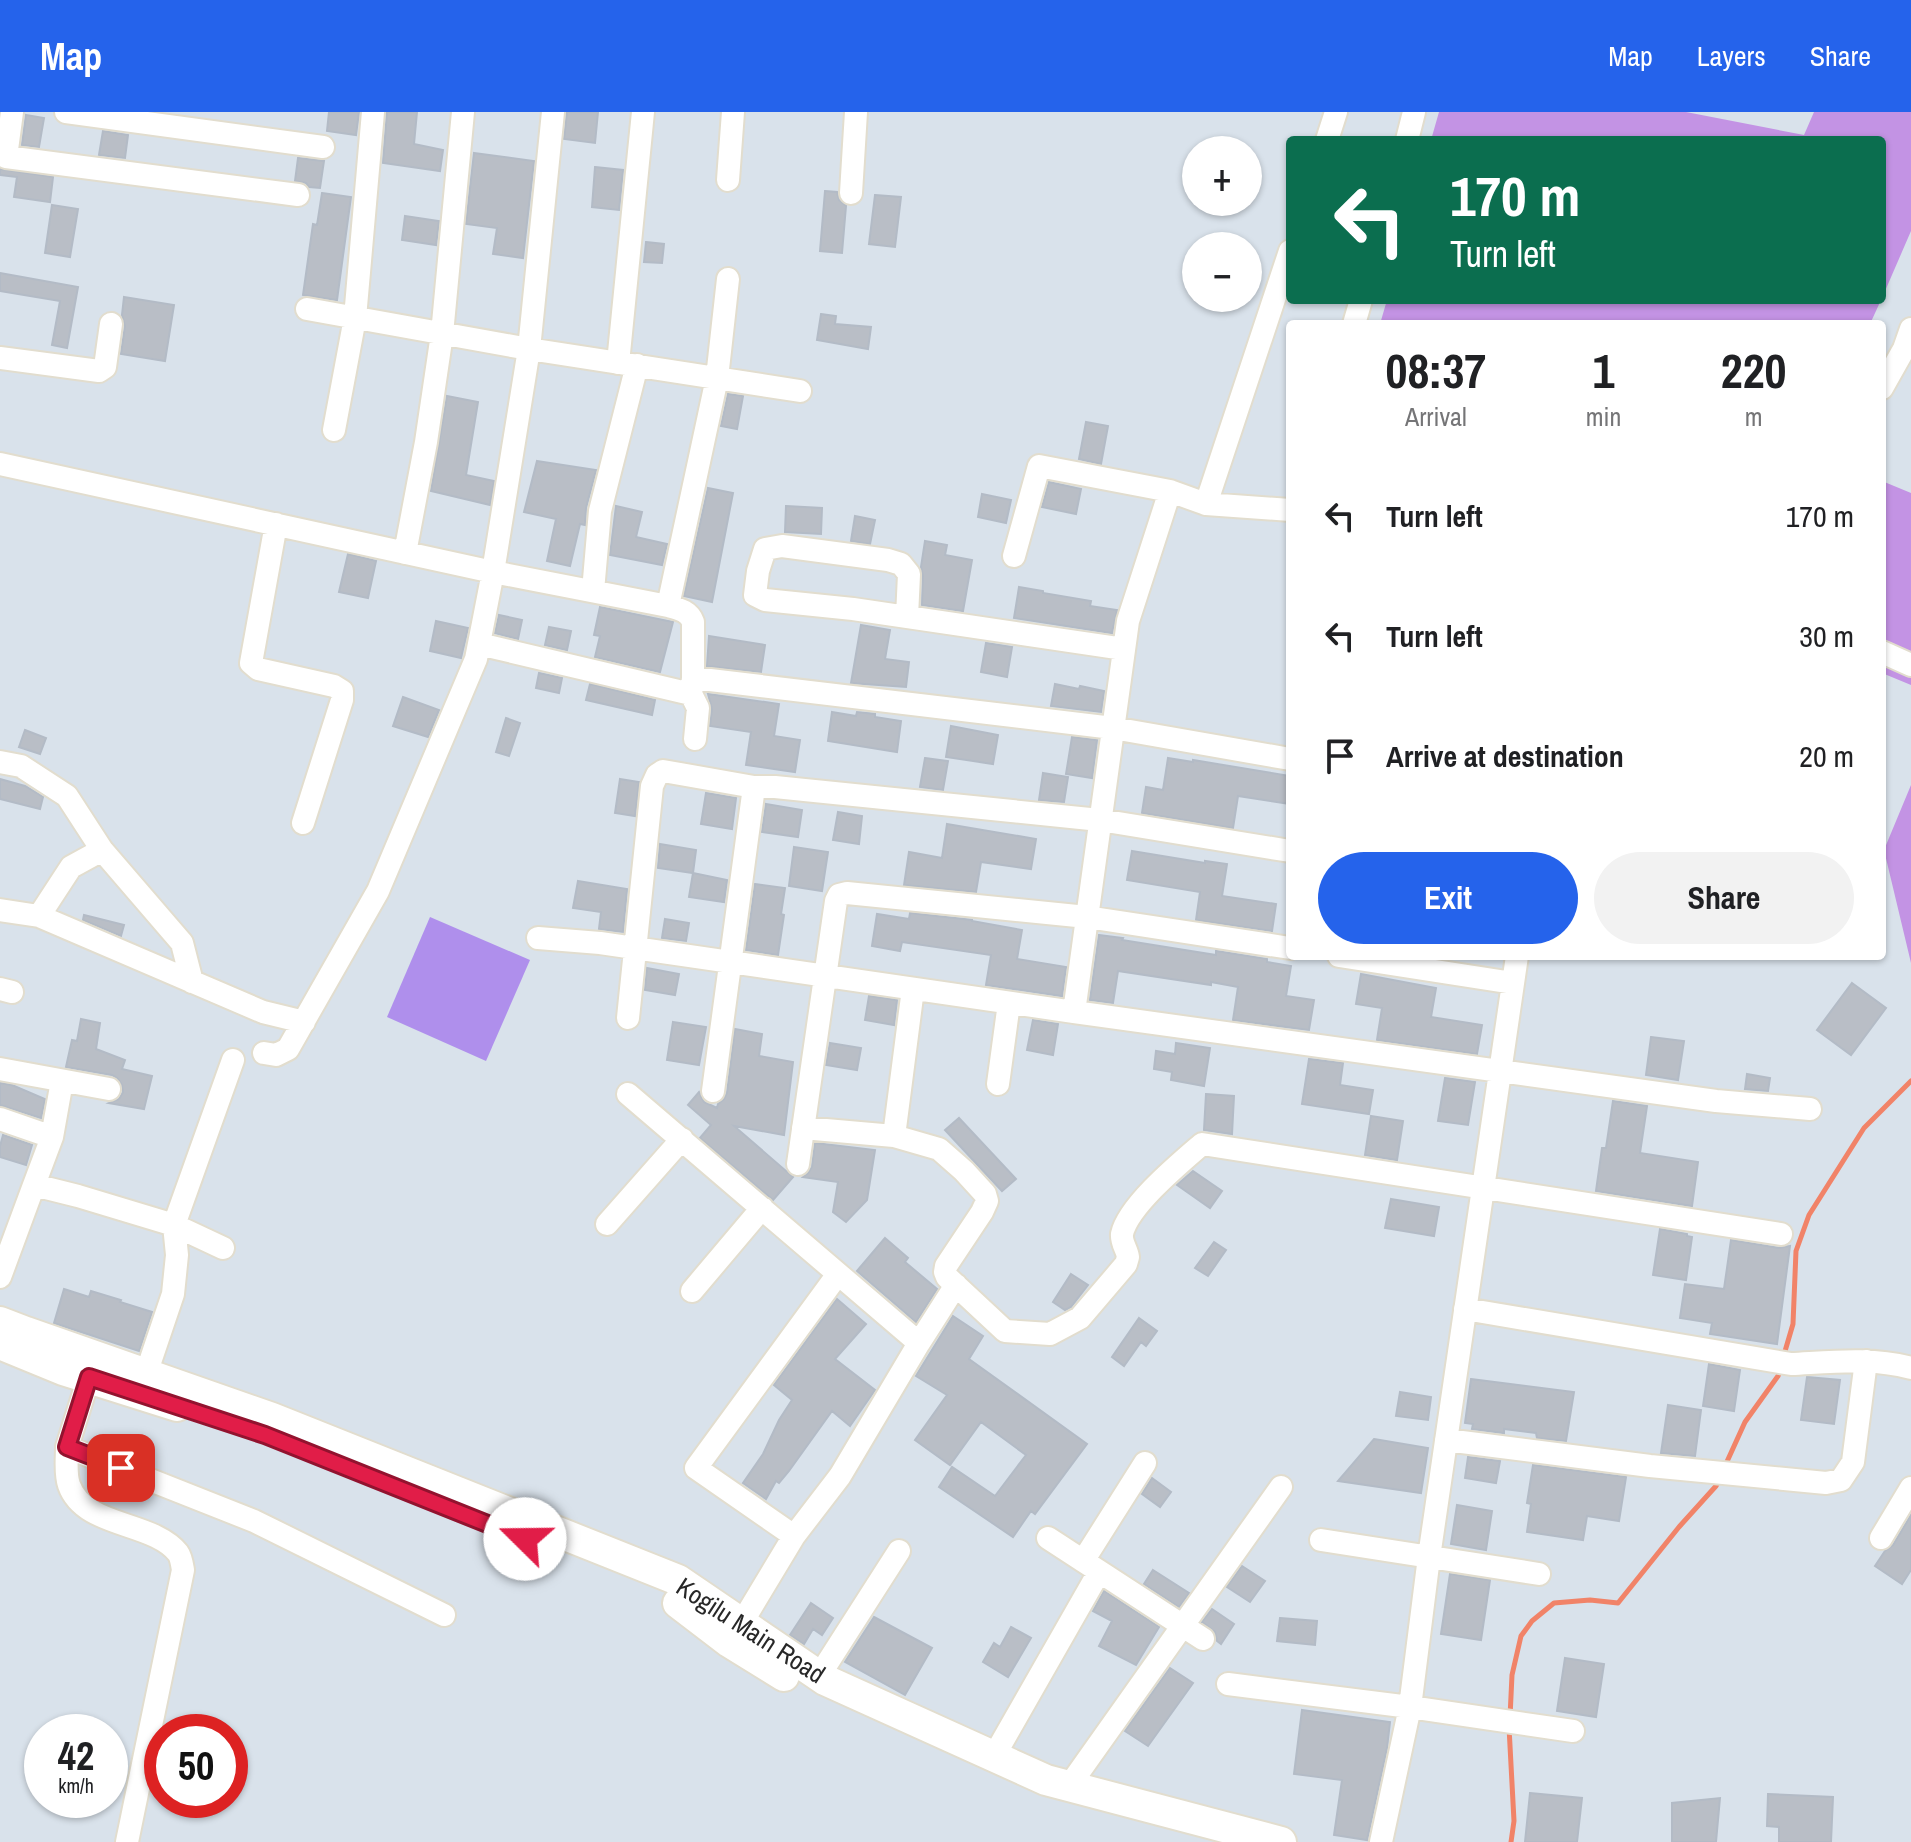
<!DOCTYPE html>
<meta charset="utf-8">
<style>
body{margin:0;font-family:"Archivo Narrow",sans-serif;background:#f2f2f2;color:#202124;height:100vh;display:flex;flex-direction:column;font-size:30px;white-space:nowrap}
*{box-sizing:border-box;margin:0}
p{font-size:26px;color:#757577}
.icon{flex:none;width:44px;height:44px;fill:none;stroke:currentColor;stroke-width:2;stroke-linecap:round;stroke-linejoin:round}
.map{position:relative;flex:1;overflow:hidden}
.drawer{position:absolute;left:1286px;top:208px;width:600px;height:640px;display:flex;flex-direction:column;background:#fff;border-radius:8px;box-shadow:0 2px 6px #0004}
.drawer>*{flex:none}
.banner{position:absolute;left:1286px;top:24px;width:600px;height:168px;border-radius:8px;box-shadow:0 2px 6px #0004;background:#0b6e4f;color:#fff;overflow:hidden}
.fabs{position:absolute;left:1182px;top:24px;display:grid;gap:16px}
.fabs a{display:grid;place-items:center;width:80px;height:80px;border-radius:50%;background:#fff;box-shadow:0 2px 6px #0004;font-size:40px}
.speed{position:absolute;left:24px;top:1602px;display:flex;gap:16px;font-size:40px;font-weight:700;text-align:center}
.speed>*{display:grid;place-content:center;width:104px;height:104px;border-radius:50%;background:#fff;box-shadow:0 2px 6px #0004;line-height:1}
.speed small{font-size:20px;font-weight:400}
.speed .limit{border:12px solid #d22;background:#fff;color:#111}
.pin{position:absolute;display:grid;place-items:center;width:68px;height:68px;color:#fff;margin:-34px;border-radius:16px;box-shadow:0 4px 12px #0006}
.me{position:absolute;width:88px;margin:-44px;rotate:292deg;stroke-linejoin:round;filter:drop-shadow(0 0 6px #0008)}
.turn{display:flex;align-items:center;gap:28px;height:168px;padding:0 32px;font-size:36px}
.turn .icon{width:104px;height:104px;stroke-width:2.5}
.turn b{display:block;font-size:56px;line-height:68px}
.eta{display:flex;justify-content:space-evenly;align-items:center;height:136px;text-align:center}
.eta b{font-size:48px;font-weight:700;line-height:56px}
.button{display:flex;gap:16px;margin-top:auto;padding:16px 32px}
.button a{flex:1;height:92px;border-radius:48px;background:#2563eb;color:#fff;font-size:32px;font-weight:700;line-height:92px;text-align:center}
.button a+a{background:#f2f2f2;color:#202124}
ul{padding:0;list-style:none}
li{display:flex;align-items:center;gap:24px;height:120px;padding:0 32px}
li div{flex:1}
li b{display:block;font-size:30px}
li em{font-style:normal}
header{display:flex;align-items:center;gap:48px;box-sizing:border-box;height:112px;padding:0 40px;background:#2563eb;color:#fff}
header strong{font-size:38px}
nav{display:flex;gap:44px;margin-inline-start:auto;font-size:28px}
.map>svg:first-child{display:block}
</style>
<header>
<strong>Map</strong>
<nav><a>Map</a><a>Layers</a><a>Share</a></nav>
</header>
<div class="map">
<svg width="1911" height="1730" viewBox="0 0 1911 1730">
<rect width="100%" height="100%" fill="#d9e2eb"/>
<!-- green -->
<path fill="#c393e4" d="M 1439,0 L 1686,0 L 1804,23 L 1814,0 L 1911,0 L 1911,119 L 1882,186 L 1882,28 L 1431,28 Z
M 1387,188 L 1881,188 L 1870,212 L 1380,212 Z
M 1882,369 L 1911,381 L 1911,573 L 1882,561 Z
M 1911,673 L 1911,851 L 1884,738 Z"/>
<!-- pitch -->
<path fill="#af8fec" d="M 430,805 L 530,848 L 486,949 L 387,905 Z"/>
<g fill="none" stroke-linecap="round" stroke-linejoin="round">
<!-- stream -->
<path stroke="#f18368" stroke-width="5" d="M 1783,1246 L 1793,1212 L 1796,1139 L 1809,1103 L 1864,1016 L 1911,969
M 1725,1354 L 1745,1310 L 1778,1264 L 1781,1256
M 1510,1605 L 1512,1563 L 1521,1524 L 1532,1509 L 1554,1491 L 1590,1488 L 1618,1491 L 1679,1415 L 1716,1374 L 1720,1367
M 1509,1615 L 1514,1709 L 1511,1730"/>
</g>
<!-- building -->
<path fill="#b9bec6" stroke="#b3bbc6" stroke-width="2" d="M 329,0 L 359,0 L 356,23 L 327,19 Z
M 387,0 L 417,0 L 414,32 L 443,38 L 440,59 L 383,51 Z
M 567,0 L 598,0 L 595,31 L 564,27 Z
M 26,3 L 44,6 L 39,35 L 22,33 Z
M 103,19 L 128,23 L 125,46 L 99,43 Z
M 474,41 L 534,49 L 523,146 L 493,142 L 497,116 L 466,112 Z
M 298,46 L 324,49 L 320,76 L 309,75 L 306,71 L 295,69 Z
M 595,55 L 623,58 L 619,98 L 592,95 Z
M 0,57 L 53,65 L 50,90 L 14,85 L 17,65 L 0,63 Z
M 825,79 L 837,80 L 839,88 L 846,94 L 842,141 L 820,139 Z
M 322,81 L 351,85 L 337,188 L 303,183 L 313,112 L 317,113 Z
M 875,83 L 901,85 L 895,135 L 869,132 Z
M 52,93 L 78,97 L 70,145 L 45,141 Z
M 405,104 L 439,109 L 436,133 L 402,128 Z
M 646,130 L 664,132 L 662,151 L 644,150 Z
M 0,161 L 78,175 L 67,236 L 52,233 L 60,189 L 0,179 Z
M 124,185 L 174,193 L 165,249 L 121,242 L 125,214 L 122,203 Z
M 821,202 L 836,204 L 835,212 L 871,215 L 868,237 L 817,228 Z
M 728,282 L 743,284 L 737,317 L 721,314 Z
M 447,284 L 478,290 L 466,363 L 494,369 L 490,393 L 431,379 Z
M 1086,310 L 1108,314 L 1101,352 L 1079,347 Z
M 537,349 L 596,358 L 586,396 L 585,413 L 580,412 L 570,454 L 547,449 L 556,407 L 524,400 Z
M 1049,370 L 1081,377 L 1076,402 L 1042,395 Z
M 708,376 L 733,381 L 712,490 L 684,484 Z
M 982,382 L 1011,388 L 1006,411 L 978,405 Z
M 616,394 L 642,400 L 636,425 L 667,432 L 662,453 L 610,443 Z
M 786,394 L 822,396 L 821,422 L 785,420 Z
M 855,404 L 875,408 L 870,432 L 851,429 Z
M 925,429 L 947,433 L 945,443 L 972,448 L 963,499 L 922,493 L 923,463 L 921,455 Z
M 348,442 L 376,449 L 368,486 L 339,480 Z
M 1019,475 L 1043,479 L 1043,481 L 1091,489 L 1090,494 L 1117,498 L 1112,521 L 1014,506 Z
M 600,495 L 673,510 L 660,560 L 595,545 L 600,524 L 594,523 Z
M 499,503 L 522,508 L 518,527 L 495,521 Z
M 436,509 L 468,516 L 461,546 L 430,539 Z
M 861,513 L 890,518 L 885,547 L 909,550 L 906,575 L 851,571 Z
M 549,515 L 571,519 L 567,538 L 545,533 Z
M 709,524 L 765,533 L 761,560 L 707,554 Z
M 986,531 L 1012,535 L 1007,565 L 981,560 Z
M 539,561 L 562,566 L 559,581 L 536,576 Z
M 590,572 L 655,588 L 652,603 L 586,588 Z
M 1055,572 L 1079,577 L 1080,574 L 1104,579 L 1101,600 L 1051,594 Z
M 708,582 L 779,592 L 774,624 L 800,628 L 795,660 L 746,653 L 751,620 L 710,614 L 712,597 Z
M 403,585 L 439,598 L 428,625 L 393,614 Z
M 832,600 L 856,604 L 857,600 L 875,602 L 875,605 L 901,609 L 897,640 L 828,629 Z
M 506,606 L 520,611 L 509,644 L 496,640 Z
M 951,614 L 998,623 L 993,652 L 946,645 Z
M 25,618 L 46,626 L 40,642 L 19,635 Z
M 1072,625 L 1097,628 L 1092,666 L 1066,662 Z
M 925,646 L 948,649 L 943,678 L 920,675 Z
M 1168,646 L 1193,650 L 1193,648 L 1290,664 L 1290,692 L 1238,684 L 1233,716 L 1142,701 L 1146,675 L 1163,678 Z
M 1043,661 L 1068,665 L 1064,690 L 1039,688 Z
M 0,667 L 25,674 L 43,685 L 40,697 L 0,687 Z
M 620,667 L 639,670 L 635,704 L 615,701 Z
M 706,681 L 736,686 L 732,717 L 701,712 Z
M 766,692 L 802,698 L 798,725 L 762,720 Z
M 838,700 L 862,704 L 859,732 L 833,728 Z
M 947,712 L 1036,727 L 1031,757 L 981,750 L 976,780 L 904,773 L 909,740 L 942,746 Z
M 660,732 L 696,738 L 693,761 L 658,756 Z
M 794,735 L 828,740 L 822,779 L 789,774 Z
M 1132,739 L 1205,751 L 1205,749 L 1227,752 L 1222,784 L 1276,792 L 1272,819 L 1196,808 L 1200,780 L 1127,768 Z
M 693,761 L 727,768 L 724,790 L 689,785 Z
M 578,769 L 627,777 L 623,820 L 599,817 L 601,800 L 573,796 Z
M 755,772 L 785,776 L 781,802 L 784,803 L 778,843 L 746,838 Z
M 910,801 L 972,808 L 972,809 L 1022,818 L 1017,847 L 1066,855 L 1062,884 L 986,873 L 991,843 L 902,830 L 900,839 L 872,834 L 877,802 L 909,807 Z
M 84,803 L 124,813 L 121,824 L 83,808 Z
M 665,807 L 689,811 L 686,829 L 662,826 Z
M 1099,823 L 1123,826 L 1122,828 L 1216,843 L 1216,839 L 1267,847 L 1267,850 L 1291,854 L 1286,884 L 1314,888 L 1309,918 L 1233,908 L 1238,875 L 1211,870 L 1211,873 L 1118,859 L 1113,891 L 1090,888 Z
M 647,856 L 679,862 L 675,883 L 645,878 Z
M 1361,862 L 1436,876 L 1431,905 L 1482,913 L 1477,942 L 1377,928 L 1382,896 L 1356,892 Z
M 1852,871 L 1886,896 L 1851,943 L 1817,918 Z
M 869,884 L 897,888 L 894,913 L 865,908 Z
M 81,907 L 100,911 L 96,937 L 125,948 L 122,957 L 152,964 L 144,997 L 109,991 L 119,987 L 123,980 L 122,973 L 117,966 L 112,963 L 66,955 L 72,928 L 77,929 Z
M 1033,908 L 1058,912 L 1053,943 L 1027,938 Z
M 673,910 L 706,915 L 699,953 L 667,948 Z
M 735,917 L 762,922 L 759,944 L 793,950 L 784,1023 L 734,1014 L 793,1065 L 773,1088 L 700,1026 L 711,1013 L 688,993 L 699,980 L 704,990 L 717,996 L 718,992 L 724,987 L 727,981 Z
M 1651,925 L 1684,929 L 1678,968 L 1646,963 Z
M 830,931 L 861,936 L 857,958 L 826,953 Z
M 1176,931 L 1210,936 L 1204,974 L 1171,968 L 1172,960 L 1154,957 L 1156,939 L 1175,942 Z
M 1309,947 L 1343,951 L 1340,973 L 1373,978 L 1369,1002 L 1302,992 Z
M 1747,962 L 1770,966 L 1768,979 L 1745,977 Z
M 1445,966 L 1475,970 L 1468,1013 L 1438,1009 Z
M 0,971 L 12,973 L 45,987 L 41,1006 L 0,993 Z
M 1206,982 L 1234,984 L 1232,1022 L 1204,1018 Z
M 1613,989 L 1647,994 L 1640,1041 L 1698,1050 L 1692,1094 L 1596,1079 L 1602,1036 L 1606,1036 Z
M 1371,1004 L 1403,1009 L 1397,1048 L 1365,1043 Z
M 959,1006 L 1016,1067 L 1002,1079 L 945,1018 Z
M 3,1023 L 32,1033 L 26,1053 L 0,1045 L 0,1034 Z
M 815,1031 L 875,1038 L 867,1088 L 846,1110 L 833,1100 L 838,1070 L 803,1065 L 808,1061 L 812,1055 Z
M 1193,1059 L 1222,1079 L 1210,1096 L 1177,1073 Z
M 1391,1087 L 1439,1095 L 1434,1124 L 1385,1116 Z
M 1660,1117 L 1687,1122 L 1687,1124 L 1692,1125 L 1686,1168 L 1653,1163 Z
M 885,1126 L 908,1146 L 905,1150 L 937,1177 L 916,1210 L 857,1159 Z
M 1731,1128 L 1779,1136 L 1790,1134 L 1777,1232 L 1710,1222 L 1712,1211 L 1680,1206 L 1685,1172 L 1724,1177 Z
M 1214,1130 L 1226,1138 L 1208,1164 L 1195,1156 Z
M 1071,1162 L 1088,1173 L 1071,1195 L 1065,1198 L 1053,1190 Z
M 64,1177 L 89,1185 L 91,1179 L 121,1188 L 120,1190 L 152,1200 L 139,1239 L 54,1211 Z
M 837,1187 L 866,1212 L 835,1247 L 875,1278 L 850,1314 L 832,1299 L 789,1359 L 779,1371 L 776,1369 L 766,1387 L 743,1371 L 763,1342 L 779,1308 L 792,1288 L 774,1273 Z
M 953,1204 L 983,1224 L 969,1247 L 1087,1332 L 1035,1402 L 1031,1399 L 1013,1425 L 939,1375 L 952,1355 L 995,1384 L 1026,1343 L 981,1310 L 950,1353 L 915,1328 L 947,1283 L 916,1264 Z
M 1139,1206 L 1157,1219 L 1146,1234 L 1141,1230 L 1124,1254 L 1112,1245 Z
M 1709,1252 L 1740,1258 L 1734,1299 L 1703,1294 Z
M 1807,1265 L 1840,1268 L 1834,1312 L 1801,1308 Z
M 1471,1267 L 1574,1280 L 1566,1329 L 1537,1326 L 1536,1321 L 1504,1317 L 1504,1321 L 1472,1317 L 1473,1312 L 1465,1311 Z
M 1400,1280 L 1431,1285 L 1428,1308 L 1396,1304 Z
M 1668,1293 L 1701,1298 L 1695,1344 L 1661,1341 Z
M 1374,1327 L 1428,1336 L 1421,1381 L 1338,1369 Z
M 1468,1345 L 1500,1349 L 1496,1371 L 1465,1366 Z
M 1533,1353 L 1626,1365 L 1619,1409 L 1587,1404 L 1583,1428 L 1527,1420 L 1531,1392 L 1527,1391 Z
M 1152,1366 L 1171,1380 L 1160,1395 L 1142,1382 Z
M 1457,1393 L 1492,1399 L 1486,1438 L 1451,1432 Z
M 1911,1403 L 1911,1458 L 1902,1472 L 1875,1454 L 1885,1439 L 1893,1433 Z
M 1242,1454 L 1265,1469 L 1250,1490 L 1227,1475 Z
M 1153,1458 L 1189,1481 L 1179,1495 L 1144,1472 Z
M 1450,1462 L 1490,1468 L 1481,1528 L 1441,1522 Z
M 1104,1479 L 1159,1515 L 1136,1553 L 1099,1534 L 1112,1509 L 1093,1499 Z
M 811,1491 L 833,1506 L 822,1523 L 813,1517 L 804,1532 L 790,1523 Z
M 1212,1497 L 1234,1512 L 1221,1532 L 1217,1529 L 1215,1520 L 1202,1510 Z
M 874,1505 L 932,1536 L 905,1583 L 845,1550 Z
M 1280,1506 L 1317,1509 L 1315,1533 L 1277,1529 Z
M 1011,1515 L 1031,1526 L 1008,1565 L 983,1550 L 994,1531 L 1000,1535 Z
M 1565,1546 L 1604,1552 L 1596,1605 L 1557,1599 Z
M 1170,1556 L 1193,1571 L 1148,1634 L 1125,1619 Z
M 1302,1598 L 1390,1610 L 1387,1636 L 1367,1728 L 1334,1723 L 1342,1668 L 1294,1662 Z
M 1530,1681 L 1582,1686 L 1577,1730 L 1525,1730 Z
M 1768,1682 L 1833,1685 L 1831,1730 L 1779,1730 L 1779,1715 L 1767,1714 Z
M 1720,1686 L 1716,1730 L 1672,1730 L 1672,1691 Z"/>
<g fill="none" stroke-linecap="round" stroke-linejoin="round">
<defs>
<path id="minor" d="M 12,0 L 6,45 L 298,83
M 66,0 L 323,35
M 1327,28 L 1336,0
M 1407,28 L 1414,0
M 728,68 L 733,0
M 851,81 L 856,0
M 307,197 L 529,237 L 800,279
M 1354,212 L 1361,188
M 0,246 L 99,259 L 105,255 L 111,212
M 618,251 L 643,0
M 1882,276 L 1904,237 L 1911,217
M 334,318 L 355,206 L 373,0
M 0,352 L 493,460 L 668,494 C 679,497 689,499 693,510 L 693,566 L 691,582 L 698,596 L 695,627
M 1206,392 L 1290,139
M 1290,398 L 1206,392 L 1170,379 L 1128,509 L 1074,900 L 1716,989 L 1810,997
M 276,412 L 251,551 L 258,557 L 334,574 L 342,579 L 342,588 L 303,711
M 405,441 L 426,330 L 442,222 L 463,0
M 1014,444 L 1039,354 L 1170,379
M 593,479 L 600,399 L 637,253
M 668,494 L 717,266 L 728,167
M 907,505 L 909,462 L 901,452 L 888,448 L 782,434 L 765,437 L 758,459 L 755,483 L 765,488 L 853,497 L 1124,537
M 479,532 L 691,582
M 1882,540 L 1911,553
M 693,566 L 1113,616 L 1290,647
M 0,650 L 21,654 L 67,684 L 102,738 L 182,831 L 192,870
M 0,798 L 39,804 L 71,755 L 102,738
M 39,804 L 263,900 L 304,910
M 538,826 L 600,831 L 1074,900
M 1339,844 L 1513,871
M 0,877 L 12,880
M 628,906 L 652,674 L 657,663 L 663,659 L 754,675 L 775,675 L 1100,708 L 1290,739
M 264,941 L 276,943 L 288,937 L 378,779 L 476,547 L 493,460 L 529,237 L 553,0
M 0,957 L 109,977
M 998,972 L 1009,891
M 713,979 L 754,675
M 628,982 L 919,1231 L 840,1364 L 794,1424
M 0,1007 L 52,1025
M 803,1016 L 894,1024 L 939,1037 L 964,1059 L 985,1082 L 987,1089 L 982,1100 L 946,1154 L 945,1160 L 947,1165 L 1005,1219 L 1050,1222 L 1080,1206 L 1126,1152 L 1128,1145 C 1127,1137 1121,1131 1122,1122 C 1128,1094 1180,1051 1202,1032 L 1781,1122
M 894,1024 L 913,877
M 798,1052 L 836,789 L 839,783 L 847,781 L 1087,805 L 1290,836
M 34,1073 L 52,1025 L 62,969
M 607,1112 L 682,1027
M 174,1113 L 223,1136
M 0,1165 L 34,1073 L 78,1084 L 174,1113 L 233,948
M 692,1179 L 762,1096
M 1465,1197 L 1791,1252 C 1831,1250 1872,1245 1911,1256
M 919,1231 L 956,1173
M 146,1262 L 173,1182 L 177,1143 L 174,1113
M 89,1265 L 67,1335 L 254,1409 L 444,1503
M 1446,1328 L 1650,1354 L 1826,1371 L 1841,1368 L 1853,1350 L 1866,1249
M 67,1335 C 67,1347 65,1362 69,1373 C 84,1416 153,1409 178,1441 C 181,1445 182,1452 183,1458 L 127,1730
M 1048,1426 L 1203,1527
M 1881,1426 L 1911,1376
M 1321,1428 L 1539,1462
M 1083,1449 L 1145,1351
M 735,1522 L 794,1424 L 696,1356 L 838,1162
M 819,1564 L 899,1439
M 1228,1572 L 1410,1595 L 1573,1619
M 994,1644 L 1099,1460
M 1069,1674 L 1281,1375
M 1381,1730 L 1410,1595 L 1429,1445 L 1517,844"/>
<path id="secondary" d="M 0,1210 L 26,1220 L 272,1306 L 678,1468 L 825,1568 L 1046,1668 L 1281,1730
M 0,1232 L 63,1258 L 177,1294
M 678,1491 L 729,1530 L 784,1564"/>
</defs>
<!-- minor casing -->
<use href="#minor" stroke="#e2ddce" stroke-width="26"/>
<!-- secondary casing -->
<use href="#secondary" stroke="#e2ddce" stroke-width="34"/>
<!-- minor -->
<use href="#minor" stroke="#fff" stroke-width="22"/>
<!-- secondary -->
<use href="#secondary" stroke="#fff" stroke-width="30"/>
</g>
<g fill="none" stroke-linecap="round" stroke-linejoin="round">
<defs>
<path id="route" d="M 121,1356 L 67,1335 L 89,1265 L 265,1323 L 525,1427"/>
</defs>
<!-- route casing -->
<use href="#route" stroke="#92132f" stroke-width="20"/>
<!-- route -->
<use href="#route" stroke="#e11d48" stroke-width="14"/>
</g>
<g text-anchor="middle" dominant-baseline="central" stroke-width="6" stroke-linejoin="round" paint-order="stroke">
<!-- street labels -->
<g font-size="26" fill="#282828" stroke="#fff">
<text transform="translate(751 1518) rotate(33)">Kogilu Main Road</text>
</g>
</g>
</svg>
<div class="fabs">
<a>+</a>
<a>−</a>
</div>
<div class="speed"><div>42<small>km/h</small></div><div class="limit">50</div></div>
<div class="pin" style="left:121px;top:1356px;background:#d93025"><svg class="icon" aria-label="arrive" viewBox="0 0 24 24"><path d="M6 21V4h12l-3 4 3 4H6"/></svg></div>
<svg class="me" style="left:525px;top:1427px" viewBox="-20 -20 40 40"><circle r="19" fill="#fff"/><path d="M0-13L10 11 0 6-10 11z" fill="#e11d48"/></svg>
<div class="banner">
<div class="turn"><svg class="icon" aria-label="left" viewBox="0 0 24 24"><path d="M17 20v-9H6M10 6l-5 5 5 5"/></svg><div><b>170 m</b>Turn left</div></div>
</div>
<section class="drawer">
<div class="eta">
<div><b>08:37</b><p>Arrival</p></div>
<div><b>1</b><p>min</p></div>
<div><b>220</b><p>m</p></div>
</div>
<ul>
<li><svg class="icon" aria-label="left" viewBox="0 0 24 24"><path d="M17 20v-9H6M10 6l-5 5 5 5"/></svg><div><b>Turn left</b></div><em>170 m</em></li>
<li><svg class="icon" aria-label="left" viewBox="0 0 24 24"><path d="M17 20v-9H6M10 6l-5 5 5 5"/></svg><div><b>Turn left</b></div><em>30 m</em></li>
<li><svg class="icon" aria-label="arrive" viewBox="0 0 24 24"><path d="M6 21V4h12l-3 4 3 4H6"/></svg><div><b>Arrive at destination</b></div><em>20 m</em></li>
</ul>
<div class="button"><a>Exit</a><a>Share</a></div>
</section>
</div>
